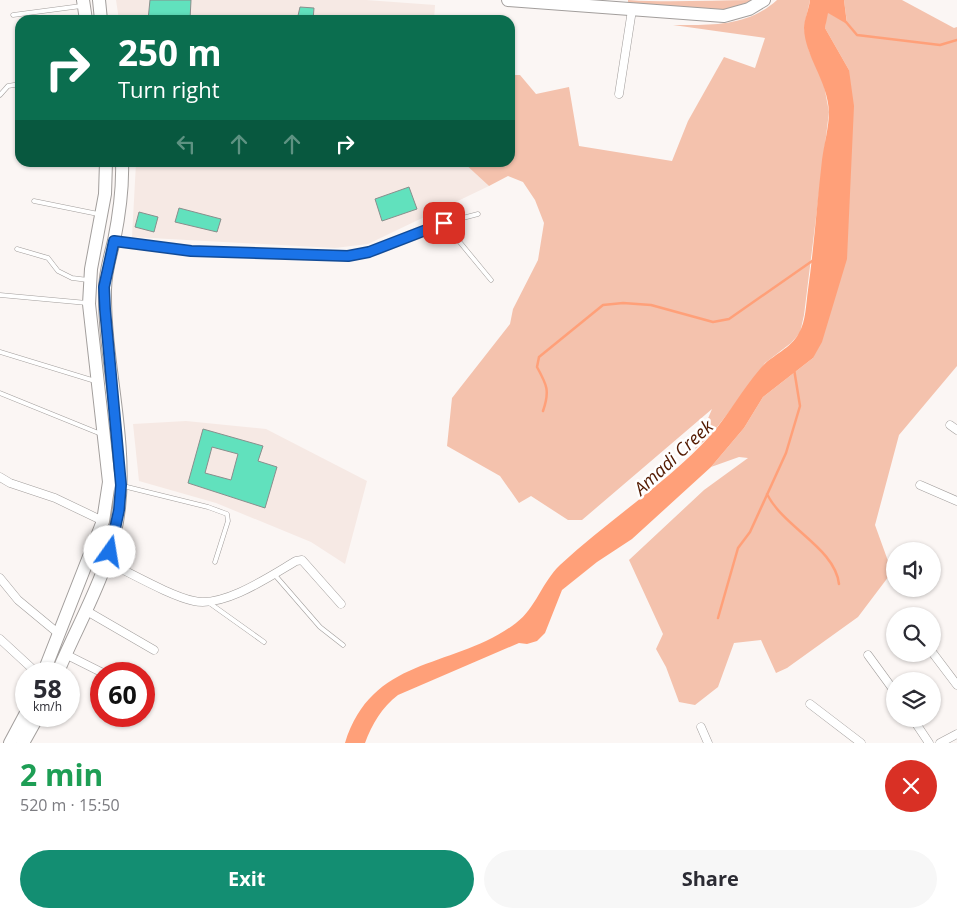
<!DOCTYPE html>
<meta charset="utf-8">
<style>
body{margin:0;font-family:"Open Sans",sans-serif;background:#f7f7f7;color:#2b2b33;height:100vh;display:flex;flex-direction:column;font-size:19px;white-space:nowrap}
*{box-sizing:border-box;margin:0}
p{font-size:16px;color:#7c7c81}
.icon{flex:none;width:28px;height:28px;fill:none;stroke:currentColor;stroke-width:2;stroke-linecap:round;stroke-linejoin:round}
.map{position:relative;height:743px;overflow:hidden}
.sheet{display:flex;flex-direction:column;background:#fff;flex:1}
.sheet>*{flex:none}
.banner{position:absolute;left:15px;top:15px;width:500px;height:152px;border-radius:15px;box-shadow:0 1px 4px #0004;background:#0b6e4f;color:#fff;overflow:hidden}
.fabs{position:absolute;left:886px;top:542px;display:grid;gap:10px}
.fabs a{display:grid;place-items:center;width:55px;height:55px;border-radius:50%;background:#fff;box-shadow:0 1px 4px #0004;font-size:25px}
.speed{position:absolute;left:15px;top:662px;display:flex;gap:10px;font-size:25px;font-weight:700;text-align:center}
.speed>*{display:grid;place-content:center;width:65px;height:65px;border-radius:50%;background:#fff;box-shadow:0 1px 4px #0004;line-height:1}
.speed small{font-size:12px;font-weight:400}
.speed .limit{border:8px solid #d22;background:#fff;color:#111}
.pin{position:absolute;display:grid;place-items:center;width:42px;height:42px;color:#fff;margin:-21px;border-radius:10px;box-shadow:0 2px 8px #0006}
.me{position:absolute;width:55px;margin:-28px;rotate:13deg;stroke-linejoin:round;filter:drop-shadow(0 0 4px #0008)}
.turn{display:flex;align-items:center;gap:18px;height:105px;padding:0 20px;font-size:22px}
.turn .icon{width:65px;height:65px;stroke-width:2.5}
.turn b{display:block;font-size:35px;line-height:42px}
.lanes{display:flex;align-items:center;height:48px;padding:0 20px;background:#0003;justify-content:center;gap:25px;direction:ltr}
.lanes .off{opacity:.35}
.round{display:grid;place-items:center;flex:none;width:52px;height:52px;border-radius:26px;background:#f7f7f7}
.head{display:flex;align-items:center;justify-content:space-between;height:85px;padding:0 20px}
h1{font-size:30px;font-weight:700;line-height:38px;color:#1e9e55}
.button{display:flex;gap:10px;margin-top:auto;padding:10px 20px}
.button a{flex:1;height:58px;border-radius:30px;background:#138e72;color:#fff;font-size:20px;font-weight:700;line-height:58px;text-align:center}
.button a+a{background:#f7f7f7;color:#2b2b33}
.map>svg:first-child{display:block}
</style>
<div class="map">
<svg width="957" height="743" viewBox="0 0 957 743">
<rect width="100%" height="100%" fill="#fbf6f4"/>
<!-- built -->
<path fill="#f6e9e4" d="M 116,0 L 366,0 L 435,5 L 434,20 L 119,20 Z
M 136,163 L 464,163 L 489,186 L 368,244 L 335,248 L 132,237 Z
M 186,421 L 266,429 L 367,481 L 345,564 L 311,542 L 216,503 L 139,481 L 133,424 Z"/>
<!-- green -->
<path fill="#f4c2ad" d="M 628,0 C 670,3 712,0 754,0 L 729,9 L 715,10 L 628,3 Z
M 777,0 L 810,0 L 804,27 L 809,51 L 823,80 L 829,112 L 804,315 L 800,333 L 791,343 L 765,363 L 736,403 L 710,436 L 695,449 L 712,409 L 582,520 L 568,520 L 531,496 L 519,503 L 500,476 L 447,446 L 452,398 L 510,324 L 513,309 L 538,260 L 544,223 L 535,200 L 523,182 L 508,176 L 489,186 L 464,163 L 510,162 L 510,75 L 520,75 L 536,94 L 569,87 L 579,146 L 672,161 L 688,121 L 724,57 L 755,68 L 765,38 L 673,25 C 712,25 747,27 777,0 Z
M 844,0 L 902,0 L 954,28 L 957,27 L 957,366 L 899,435 L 875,525 L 892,572 L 858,617 L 787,668 L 776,673 L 761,640 L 734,643 L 718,687 L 695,705 L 679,702 L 666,667 L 656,649 L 663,634 L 629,560 L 704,490 L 748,458 L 739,457 L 711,467 L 744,428 L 763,397 L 813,358 L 849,70 L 825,28 L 827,12 L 847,23 Z"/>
<!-- water -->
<path fill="#ffa079" d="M 810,0 L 844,0 L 847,24 L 828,13 L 825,28 L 849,70 L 854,106 L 847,259 L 822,342 L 813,358 L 763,397 L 744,428 L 711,467 L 632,539 L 597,562 L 562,590 L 545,633 L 537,641 L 527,644 L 519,643 L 398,695 C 382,707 372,724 365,743 L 345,743 C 373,654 454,670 516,623 C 536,608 542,582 560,565 C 608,520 666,484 711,435 C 729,414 742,390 760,369 C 771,355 790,350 799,333 C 806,321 806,304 808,290 C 814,247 817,203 822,160 C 824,144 829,127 829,112 C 828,81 805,57 804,28 C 804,20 809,9 810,0 Z"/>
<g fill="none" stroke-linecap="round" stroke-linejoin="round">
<!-- stream -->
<path stroke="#ffa079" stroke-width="2.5" d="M 846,22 L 857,35 L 940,45 L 957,40
M 543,411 C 550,391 547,385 537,367 L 539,357 L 603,305 L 623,303 L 651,305 L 713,322 L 729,319 L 815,259
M 767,494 C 784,528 835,548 839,584
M 718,618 L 738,548 L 750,532 L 786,453 L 800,406 L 794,369"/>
</g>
<!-- building -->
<path fill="#61e1bd" stroke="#898e8c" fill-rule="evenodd" d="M 150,0 L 191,0 L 190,20 L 148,20 Z
M 300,7 L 314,8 L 313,20 L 297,20 Z
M 409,187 L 417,209 L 382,221 L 375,199 Z
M 179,208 L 221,219 L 217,232 L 175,222 Z
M 139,212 L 158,217 L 154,232 L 135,227 Z
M 203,429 L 263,446 L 258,461 L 277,467 L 265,508 L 188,483 ZM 212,447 L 238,454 L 231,480 L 205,473 Z"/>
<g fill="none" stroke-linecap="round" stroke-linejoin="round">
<defs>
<path id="service" d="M 13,15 L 81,6
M 0,95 L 8,86 L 20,84
M 34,201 L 98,214
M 444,223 L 491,280
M 116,241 L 191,251 L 348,256 L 369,252 L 436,225 L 478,214
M 17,249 L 48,258 L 58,271 L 72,278 L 88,280
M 0,295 L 87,303
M 0,352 L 95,381
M 0,393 L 101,434
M 123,486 L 208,507 L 227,514 L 228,521 L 215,562
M 274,574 L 320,627 L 343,645
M 208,602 L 264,642"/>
<path id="minor" d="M 619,94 L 632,10
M 950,425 L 957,430
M 0,477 L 10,483 L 55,498 L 103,521
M 920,485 L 957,501
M 107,562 C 131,573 170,596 194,601 C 224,608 272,575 296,561 L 302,560 L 341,604
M 0,578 L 18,600 L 59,634
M 85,610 L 154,650
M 0,639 L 38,674
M 932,652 L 957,685
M 65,654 L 105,674
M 868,655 L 895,692
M 810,704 L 861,743
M 913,719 L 929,743
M 701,727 L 708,743
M 940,743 L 957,734"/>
<path id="primary" d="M 83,0 L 86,20
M 99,0 L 101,20
M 508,0 L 724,16 L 749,9 L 764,0
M 43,674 L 103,521 L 109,482 L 89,304 L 91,269 L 105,194 L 106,162
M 57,674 C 79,621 113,566 119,508 C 127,436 104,362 105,290 C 105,273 110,257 114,241 C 119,216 123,189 122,162
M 10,743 L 26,713
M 23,743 L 38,716"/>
</defs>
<!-- service casing -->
<use href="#service" stroke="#a29e9c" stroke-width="5"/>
<!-- minor casing -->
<use href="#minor" stroke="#a29e9c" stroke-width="9"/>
<!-- primary casing -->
<use href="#primary" stroke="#a29e9c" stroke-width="14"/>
<!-- service -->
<use href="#service" stroke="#fff" stroke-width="4"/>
<!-- minor -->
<use href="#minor" stroke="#fff" stroke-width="8"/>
<!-- primary -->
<use href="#primary" stroke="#fff" stroke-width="12"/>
</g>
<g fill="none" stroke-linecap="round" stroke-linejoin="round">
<defs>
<path id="route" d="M 110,552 L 119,510 L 121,485 L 105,309 L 104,287 L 114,241 L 191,251 L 348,256 L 369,252 L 444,223"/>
</defs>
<!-- route casing -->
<use href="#route" stroke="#114b97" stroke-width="12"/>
<!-- route -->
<use href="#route" stroke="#1a73e8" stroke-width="9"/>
</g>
<g text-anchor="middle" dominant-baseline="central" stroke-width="5" stroke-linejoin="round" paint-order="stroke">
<!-- water labels -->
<g font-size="18" font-style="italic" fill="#531a00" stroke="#fff">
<text transform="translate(673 457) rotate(-43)">Amadi Creek</text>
</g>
</g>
</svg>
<div class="fabs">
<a><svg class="icon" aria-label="sound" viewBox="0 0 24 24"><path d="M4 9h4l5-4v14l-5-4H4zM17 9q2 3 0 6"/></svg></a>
<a><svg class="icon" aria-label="search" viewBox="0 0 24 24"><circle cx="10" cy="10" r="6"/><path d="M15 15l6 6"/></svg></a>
<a><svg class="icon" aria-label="layers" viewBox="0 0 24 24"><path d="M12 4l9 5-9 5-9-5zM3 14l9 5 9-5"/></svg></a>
</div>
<div class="speed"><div>58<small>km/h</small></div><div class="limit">60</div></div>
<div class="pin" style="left:444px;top:223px;background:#d93025"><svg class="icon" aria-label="arrive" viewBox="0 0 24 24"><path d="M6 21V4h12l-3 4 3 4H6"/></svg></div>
<svg class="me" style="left:110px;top:552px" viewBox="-20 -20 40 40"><circle r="19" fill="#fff"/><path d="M0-13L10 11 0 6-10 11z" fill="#1a73e8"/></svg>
<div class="banner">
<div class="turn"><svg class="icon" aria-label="right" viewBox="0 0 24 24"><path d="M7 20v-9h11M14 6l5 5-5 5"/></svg><div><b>250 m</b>Turn right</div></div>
<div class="lanes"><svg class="icon off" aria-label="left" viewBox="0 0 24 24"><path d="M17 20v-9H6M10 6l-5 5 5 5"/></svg><svg class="icon off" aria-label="ahead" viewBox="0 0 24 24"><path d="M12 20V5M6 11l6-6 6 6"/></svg><svg class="icon off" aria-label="ahead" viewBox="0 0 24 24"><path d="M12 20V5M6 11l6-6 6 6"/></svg><svg class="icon" aria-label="right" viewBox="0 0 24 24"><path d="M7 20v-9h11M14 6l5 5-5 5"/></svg></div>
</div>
</div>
<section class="sheet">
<div class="head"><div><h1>2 min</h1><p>520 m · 15:50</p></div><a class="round" style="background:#d93025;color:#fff"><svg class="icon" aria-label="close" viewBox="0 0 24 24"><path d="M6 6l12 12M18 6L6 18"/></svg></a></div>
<div class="button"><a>Exit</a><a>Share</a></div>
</section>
